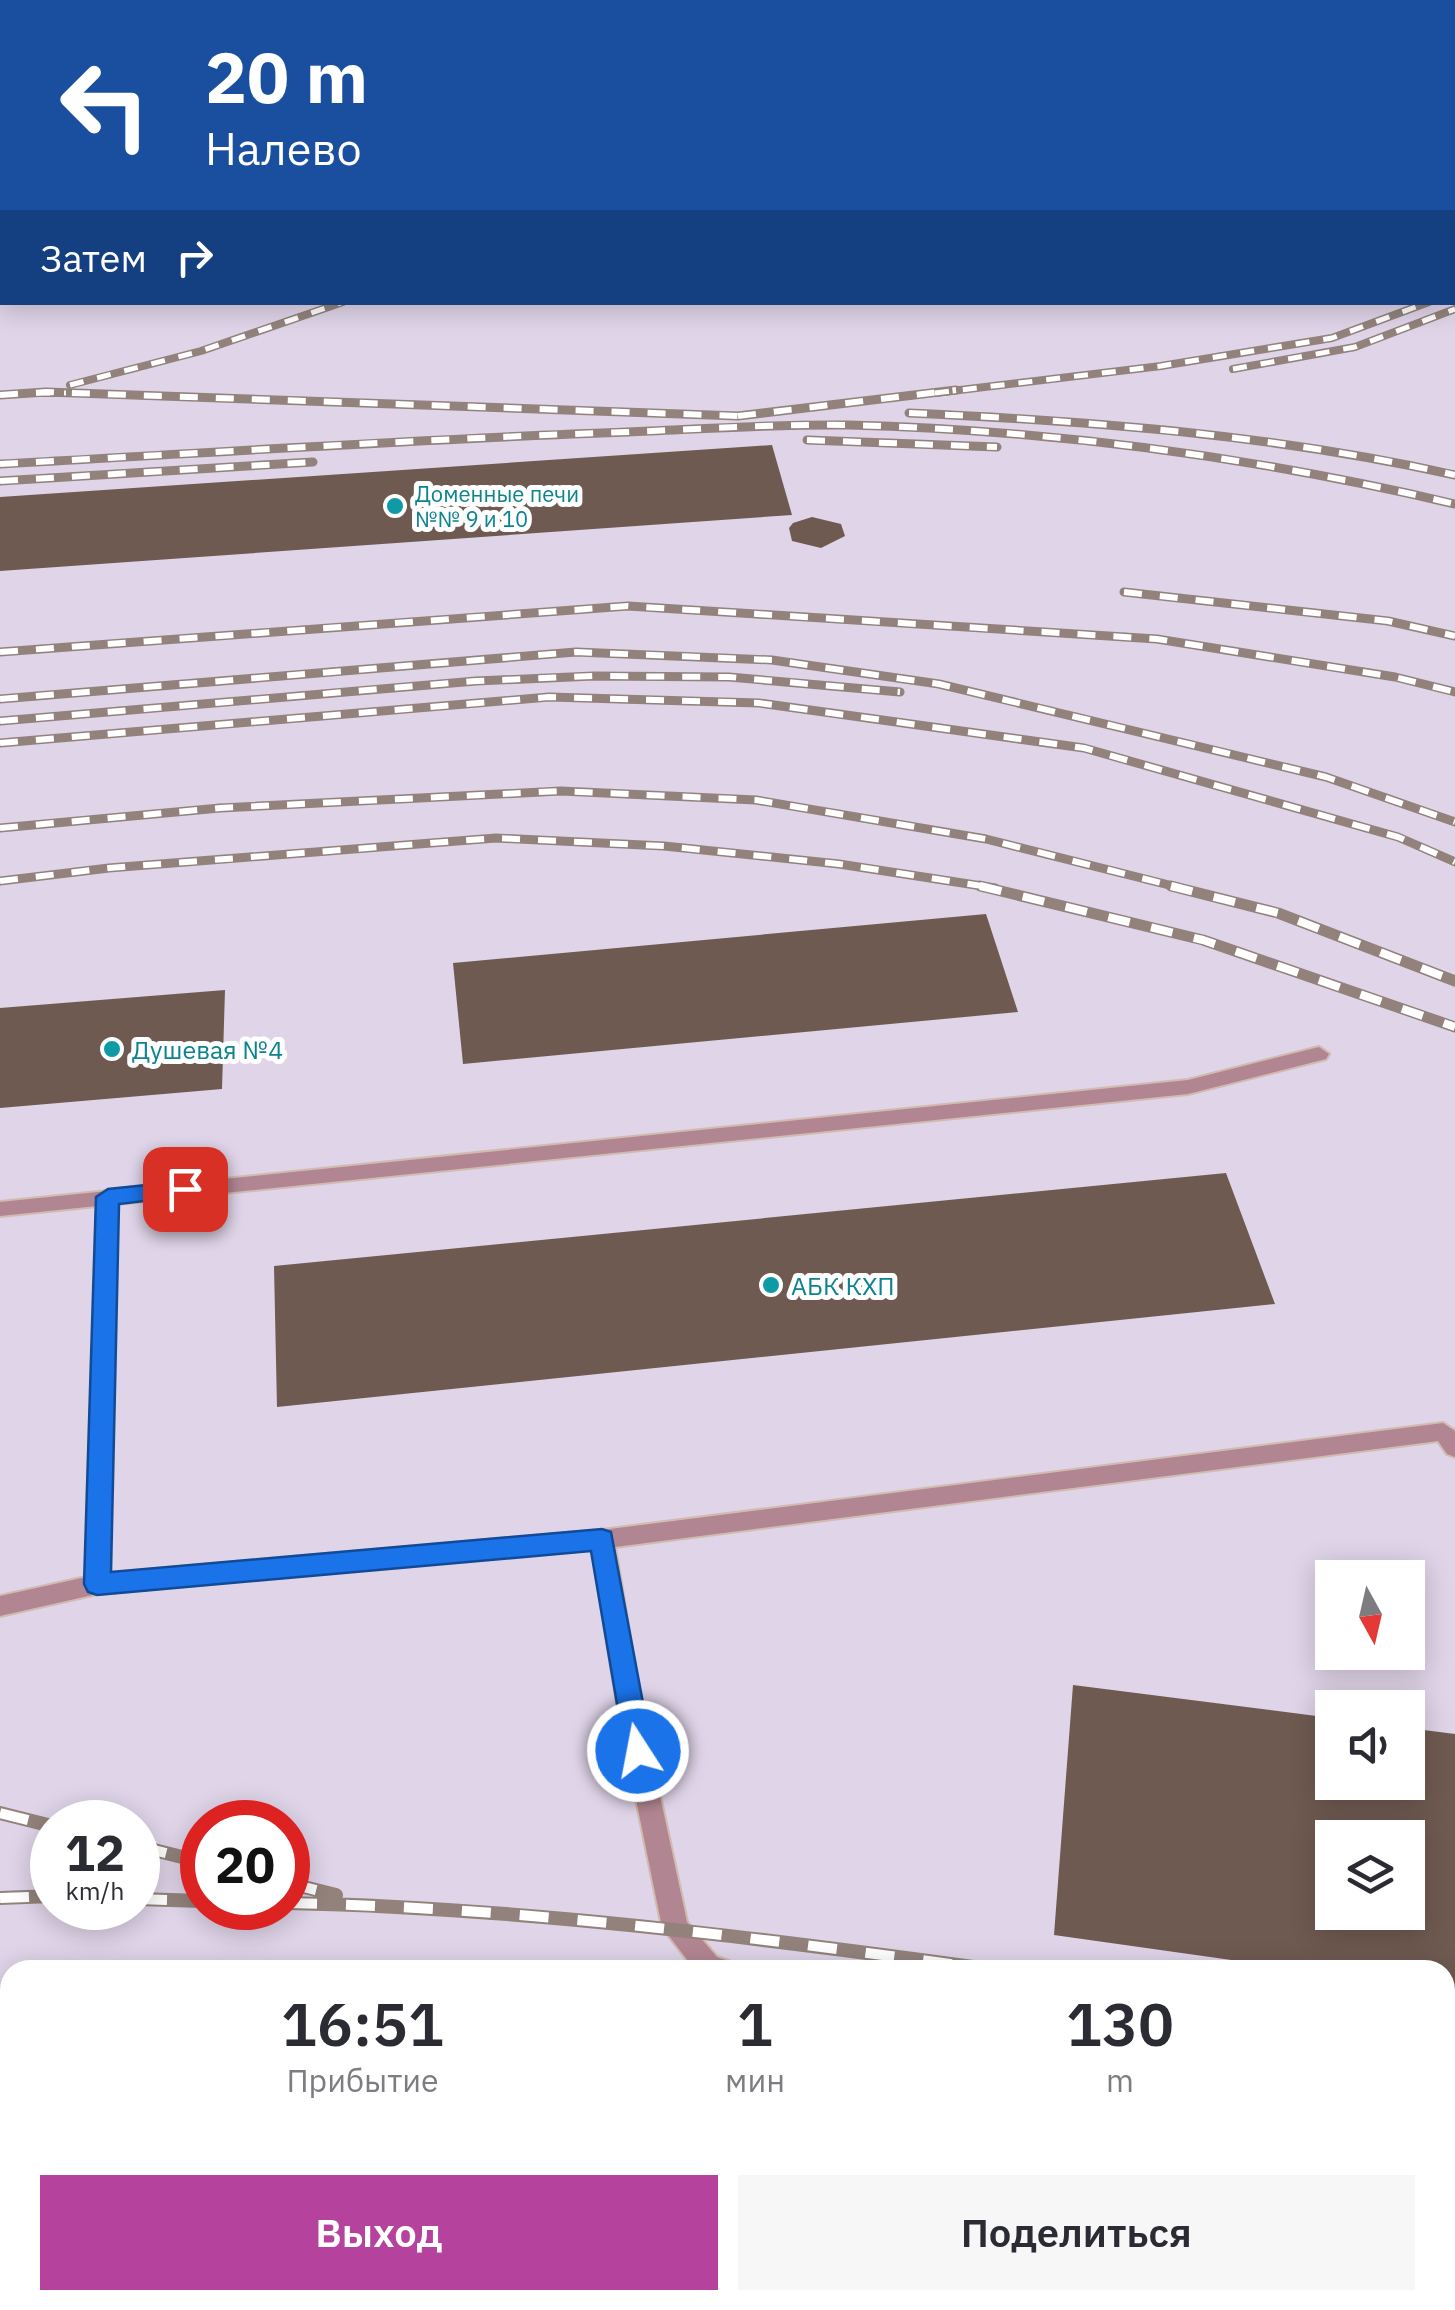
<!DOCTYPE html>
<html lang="ru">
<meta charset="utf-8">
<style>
body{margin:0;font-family:"IBM Plex Sans",sans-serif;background:#f7f7f7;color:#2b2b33;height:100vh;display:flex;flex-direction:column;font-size:38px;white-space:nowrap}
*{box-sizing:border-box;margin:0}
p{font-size:32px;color:#7c7c81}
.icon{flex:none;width:55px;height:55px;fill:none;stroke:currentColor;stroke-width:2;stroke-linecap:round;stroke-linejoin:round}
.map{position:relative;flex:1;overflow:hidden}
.side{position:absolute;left:0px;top:1960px;width:1455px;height:350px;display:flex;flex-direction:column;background:#fff;border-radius:30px 30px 0 0;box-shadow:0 5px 25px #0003}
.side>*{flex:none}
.guide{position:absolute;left:0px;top:0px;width:1455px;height:305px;box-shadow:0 5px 25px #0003;background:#1a4fa0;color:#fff;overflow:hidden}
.needle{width:65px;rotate:172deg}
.buttons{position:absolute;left:1315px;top:1560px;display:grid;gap:20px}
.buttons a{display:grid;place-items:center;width:110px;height:110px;border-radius:0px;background:#fff;box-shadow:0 5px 25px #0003;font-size:50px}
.speed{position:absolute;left:30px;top:1800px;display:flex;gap:20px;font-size:50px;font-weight:700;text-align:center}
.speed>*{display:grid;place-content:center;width:130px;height:130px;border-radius:50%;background:#fff;box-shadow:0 5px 25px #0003;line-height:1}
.speed small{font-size:25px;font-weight:400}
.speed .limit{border:15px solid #d22;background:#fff;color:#111}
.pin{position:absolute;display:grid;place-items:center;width:85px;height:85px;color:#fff;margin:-42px;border-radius:20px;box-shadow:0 5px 15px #0006}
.me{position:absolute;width:110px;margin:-55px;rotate:349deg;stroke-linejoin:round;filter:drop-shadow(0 0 8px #0008)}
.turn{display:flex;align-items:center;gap:35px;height:210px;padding:0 40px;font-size:45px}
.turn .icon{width:130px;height:130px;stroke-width:2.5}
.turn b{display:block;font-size:70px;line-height:85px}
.then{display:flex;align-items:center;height:95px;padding:0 40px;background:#0003;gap:20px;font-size:38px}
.eta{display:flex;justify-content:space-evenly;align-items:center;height:170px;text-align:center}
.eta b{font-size:60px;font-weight:600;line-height:70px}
.action{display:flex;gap:20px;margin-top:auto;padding:20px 40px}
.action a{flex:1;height:115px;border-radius:0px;background:#b5439e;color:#fff;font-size:40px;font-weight:600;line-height:115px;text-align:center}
.action a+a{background:#f7f7f7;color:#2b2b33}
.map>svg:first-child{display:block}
</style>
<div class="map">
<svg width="1455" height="2310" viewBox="0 0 1455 2310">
<rect width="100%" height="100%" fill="#f6ddd2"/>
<!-- industrial -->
<path fill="#dfd4e8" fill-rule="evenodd" d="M 0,0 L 1455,0 L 1455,2310 L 0,2310 ZM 2,2 L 1452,2 L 1452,302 L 2,302 ZM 1332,1578 L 1408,1578 L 1408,1652 L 1332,1652 ZM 1332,1708 L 1408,1708 L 1408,1782 L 1332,1782 ZM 52,1822 L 138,1822 L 138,1908 L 52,1908 ZM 202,1822 L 288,1822 L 288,1908 L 202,1908 ZM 1332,1838 L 1408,1838 L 1408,1912 L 1332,1912 ZM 10,1970 L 1445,1970 L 1445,2300 L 10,2300 Z"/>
<!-- building -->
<path fill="#6f5a51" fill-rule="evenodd" d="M 772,445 L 792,515 L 0,571 L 0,497 Z
M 812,517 L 841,524 L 845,536 L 821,548 L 792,541 L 789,528 L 793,523 Z
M 986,914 L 1018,1012 L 463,1064 L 453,963 Z
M 225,990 L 222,1089 L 0,1108 L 0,1008 Z
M 1226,1173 L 1275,1304 L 277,1407 L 274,1266 Z
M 1073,1685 L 1332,1718 L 1332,1782 L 1408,1782 L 1408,1728 L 1455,1734 L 1455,1991 L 1445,1990 L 1445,1970 L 1302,1970 L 1054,1935 ZM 1332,1838 L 1408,1838 L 1408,1912 L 1332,1912 Z
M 10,2131 L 10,2300 L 126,2300 L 126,2310 L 0,2310 L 0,2132 Z
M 633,2300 L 819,2300 L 815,2310 L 628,2310 Z
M 1328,2300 L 1379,2300 L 1401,2310 L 1324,2310 Z"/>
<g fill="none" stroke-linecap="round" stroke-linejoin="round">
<defs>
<path id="lane" d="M 0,52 L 2,52 L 2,58 L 0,58 Z
M 1319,1047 L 1329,1054 L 1326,1059 L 1188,1094 L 117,1204 L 109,1573 L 602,1530 L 1443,1423 L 1455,1431 L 1455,1457 L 1447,1454 L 1438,1441 L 615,1547 L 643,1716 L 687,1922 L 717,1957 L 729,1961 L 733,1970 L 695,1970 L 662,1927 L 619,1716 L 592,1549 L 97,1594 L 0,1616 L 0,1596 L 86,1577 L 97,1206 L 0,1216 L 0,1202 L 1188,1080 Z
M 1445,2186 L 1455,2189 L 1455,2217 L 1445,2214 Z"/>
</defs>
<!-- lane casing -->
<use href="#lane" stroke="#d1bbb1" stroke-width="4"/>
<!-- path -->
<path stroke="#908079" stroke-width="4" stroke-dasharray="6 4" stroke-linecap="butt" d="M 596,2 L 640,0"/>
<!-- lane -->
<use href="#lane" fill="#b28592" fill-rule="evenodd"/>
<defs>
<path id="rail-far3" d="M 7,2 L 30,0
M 780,2 L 789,0
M 1262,2 L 1266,0
M 1283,2 L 1287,0
M 1233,369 L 1355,347 L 1455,309
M 70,385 L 201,351 L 343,302
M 36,393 L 66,393
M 935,393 L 1161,366 L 1332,338 L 1429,302"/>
<path id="rail-far2" d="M 0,395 L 46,392 L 739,416
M 909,413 C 1093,421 1275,435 1455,475
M 738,416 L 956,390
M 807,440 L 997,447
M 0,464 C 209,453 418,439 628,432 C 701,429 774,424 848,425 C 1053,430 1255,457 1455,504
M 0,481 L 313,462
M 1124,592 L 1388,621 L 1455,636
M 0,652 L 628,606 L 1157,639 L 1395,677 L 1455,692
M 0,699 L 576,652 L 772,660 L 939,684 L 1326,777 L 1455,822
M 0,721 L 476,681 L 594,676 L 729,677 L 900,692
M 0,743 L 549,697 L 759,703 L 1084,748 L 1398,837 L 1455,862
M 0,828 L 220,808 L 561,791 L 756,800 L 986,839 L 1181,888
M 0,881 L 109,868 L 496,838 L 664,846 L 839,864 L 995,888"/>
<path id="rail-far1" d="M 980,886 L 1203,940 L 1455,1027
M 1171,886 L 1278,913 L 1455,981"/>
<path id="rail" d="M 0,1813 L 52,1826
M 138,1846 L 202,1862
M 288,1883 L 336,1895
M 0,1898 L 52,1896
M 138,1899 L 202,1901
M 288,1903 C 526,1908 760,1938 995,1970
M 1445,2069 L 1455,2071"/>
</defs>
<!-- rail-far3 casing -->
<use href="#rail-far3" stroke="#92827b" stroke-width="8"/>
<!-- rail-far2 casing -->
<use href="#rail-far2" stroke="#92827b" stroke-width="9"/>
<!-- rail-far1 casing -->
<use href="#rail-far1" stroke="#92827b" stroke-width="11"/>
<!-- rail casing -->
<use href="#rail" stroke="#92827b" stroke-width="14"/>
<!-- rail-far3 -->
<use href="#rail-far3" stroke="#fff" stroke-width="5" stroke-dasharray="14" stroke-linecap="butt"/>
<!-- rail-far2 -->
<use href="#rail-far2" stroke="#fff" stroke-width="6" stroke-dasharray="18" stroke-linecap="butt"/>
<!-- rail-far1 -->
<use href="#rail-far1" stroke="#fff" stroke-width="8" stroke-dasharray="22" stroke-linecap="butt"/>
<!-- rail -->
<use href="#rail" stroke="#fff" stroke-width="10" stroke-dasharray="29" stroke-linecap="butt"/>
</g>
<!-- route -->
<path fill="#1a73e8" stroke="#114b97" stroke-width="2.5" d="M 185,1181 L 193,1183 L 196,1189 L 193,1195 L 119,1204 L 111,1572 L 602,1529 L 611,1532 L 652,1751 L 648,1759 L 638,1763 L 629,1759 L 625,1751 L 591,1551 L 97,1595 L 88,1592 L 84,1584 L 96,1197 L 108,1189 Z"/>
<!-- markers -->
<g fill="#0f9aa8" stroke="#fff" stroke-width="4">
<circle cx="395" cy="506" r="10"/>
<circle cx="112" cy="1049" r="10"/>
<circle cx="771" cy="1285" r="10"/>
</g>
<g text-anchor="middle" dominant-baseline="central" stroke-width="10" stroke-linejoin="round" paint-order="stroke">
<!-- far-culture labels -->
<g font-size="22" fill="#0d838f" stroke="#fff" text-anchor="start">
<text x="415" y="493">Доменные печи<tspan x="415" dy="25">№№ 9 и 10</tspan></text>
</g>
<!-- culture labels -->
<g font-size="25" fill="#0d838f" stroke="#fff" text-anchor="start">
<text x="132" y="1049">Душевая №4</text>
<text x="791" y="1285">АБК КХП</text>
</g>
</g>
</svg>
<div class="buttons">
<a><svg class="needle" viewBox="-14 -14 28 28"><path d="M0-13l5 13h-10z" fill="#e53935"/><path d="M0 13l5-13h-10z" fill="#7c7c81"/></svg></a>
<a><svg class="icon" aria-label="sound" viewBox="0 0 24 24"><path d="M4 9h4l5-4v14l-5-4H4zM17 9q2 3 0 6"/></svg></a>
<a><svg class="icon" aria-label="layers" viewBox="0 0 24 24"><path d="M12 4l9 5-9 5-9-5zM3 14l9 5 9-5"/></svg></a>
</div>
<div class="speed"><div>12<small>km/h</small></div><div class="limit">20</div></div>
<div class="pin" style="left:185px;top:1189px;background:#d93025"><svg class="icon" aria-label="arrive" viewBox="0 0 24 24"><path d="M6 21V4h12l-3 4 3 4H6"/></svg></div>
<svg class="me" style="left:638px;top:1751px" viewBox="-20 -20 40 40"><circle r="17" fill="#1a73e8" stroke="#fff" stroke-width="3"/><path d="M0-11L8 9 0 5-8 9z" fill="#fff"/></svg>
<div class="guide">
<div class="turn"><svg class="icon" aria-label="left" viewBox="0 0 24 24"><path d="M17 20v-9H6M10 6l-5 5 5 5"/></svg><div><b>20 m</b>Налево</div></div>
<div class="then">Затем<svg class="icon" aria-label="right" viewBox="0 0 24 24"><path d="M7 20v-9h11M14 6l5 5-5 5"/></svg></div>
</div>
<section class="side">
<div class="eta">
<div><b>16:51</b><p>Прибытие</p></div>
<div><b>1</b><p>мин</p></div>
<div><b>130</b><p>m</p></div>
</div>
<div class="action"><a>Выход</a><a>Поделиться</a></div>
</section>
</div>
